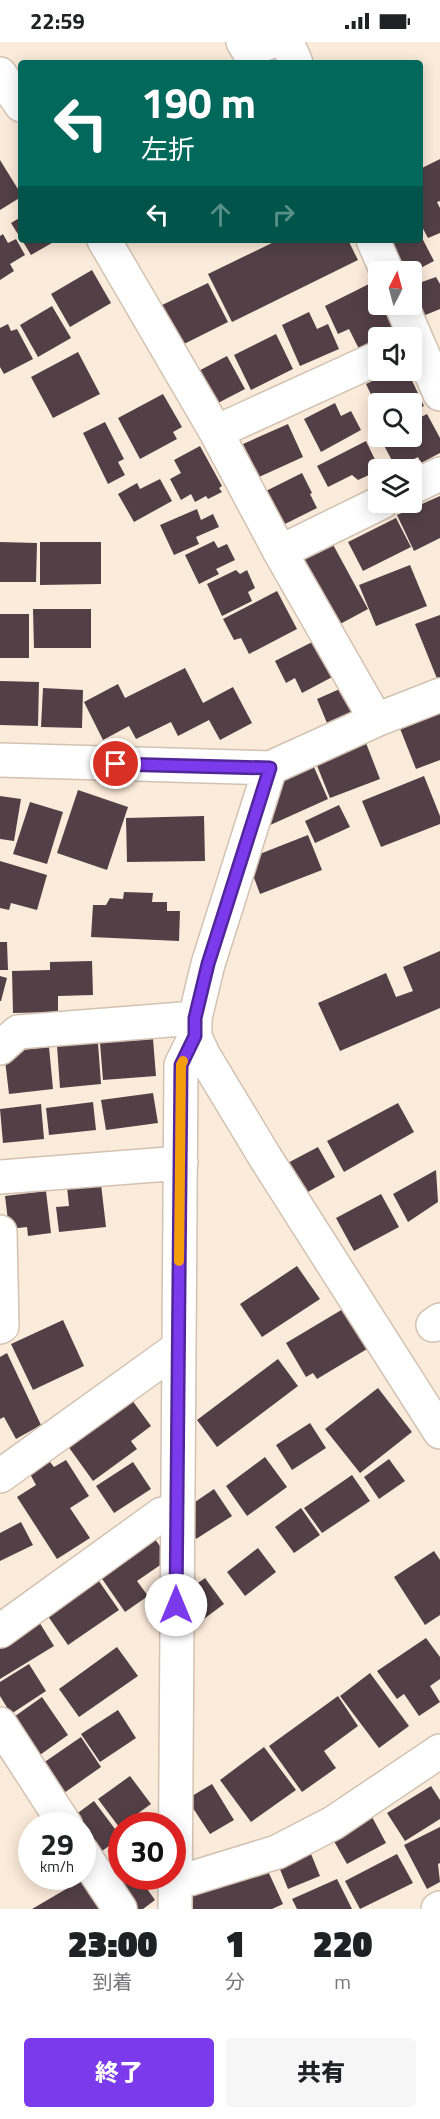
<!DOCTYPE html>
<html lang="ja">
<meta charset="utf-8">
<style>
body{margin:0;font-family:"Titillium Web","Noto Sans JP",sans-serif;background:#f6f6f6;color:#202124;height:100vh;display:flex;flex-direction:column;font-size:22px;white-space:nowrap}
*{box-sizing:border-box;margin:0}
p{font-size:20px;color:#757577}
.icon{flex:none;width:33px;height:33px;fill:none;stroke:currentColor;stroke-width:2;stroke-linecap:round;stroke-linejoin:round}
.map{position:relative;height:1867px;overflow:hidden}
.drawer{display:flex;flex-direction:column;background:#fff;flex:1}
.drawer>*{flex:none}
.hud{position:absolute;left:18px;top:18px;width:405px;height:183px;border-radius:6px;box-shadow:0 3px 15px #0003;background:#00695c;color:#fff;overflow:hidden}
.needle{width:39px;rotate:6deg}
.controls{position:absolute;left:368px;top:219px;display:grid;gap:12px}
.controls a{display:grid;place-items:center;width:54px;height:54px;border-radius:6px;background:#fff;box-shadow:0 3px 15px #0003;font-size:30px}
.speed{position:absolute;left:18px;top:1770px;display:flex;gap:12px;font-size:30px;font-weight:700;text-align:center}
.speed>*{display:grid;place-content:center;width:78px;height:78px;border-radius:50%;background:#fff;box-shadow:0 3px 15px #0003;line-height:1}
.speed small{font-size:15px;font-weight:400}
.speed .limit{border:9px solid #d22;background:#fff;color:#111}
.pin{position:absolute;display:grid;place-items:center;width:51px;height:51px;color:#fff;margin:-26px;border:3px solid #fff;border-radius:50%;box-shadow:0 2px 6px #0007}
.me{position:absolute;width:66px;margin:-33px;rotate:0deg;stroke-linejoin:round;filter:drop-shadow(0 0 4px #0008)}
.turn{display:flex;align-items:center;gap:21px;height:126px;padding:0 24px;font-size:27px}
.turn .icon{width:78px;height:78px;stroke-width:2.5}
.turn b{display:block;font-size:42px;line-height:51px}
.lanes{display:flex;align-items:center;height:57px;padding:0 24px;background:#0003;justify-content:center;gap:30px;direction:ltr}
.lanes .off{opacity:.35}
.eta{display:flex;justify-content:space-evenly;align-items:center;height:102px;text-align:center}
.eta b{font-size:36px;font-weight:800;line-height:42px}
.primary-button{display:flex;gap:12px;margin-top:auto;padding:12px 24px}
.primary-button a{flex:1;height:69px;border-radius:6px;background:#7c3aed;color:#fff;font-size:24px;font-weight:800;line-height:69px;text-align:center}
.primary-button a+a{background:#f6f6f6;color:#202124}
.status{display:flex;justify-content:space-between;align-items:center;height:42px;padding:0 30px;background:#fff;direction:ltr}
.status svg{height:16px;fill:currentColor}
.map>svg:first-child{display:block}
</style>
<div class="status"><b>22:59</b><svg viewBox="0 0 49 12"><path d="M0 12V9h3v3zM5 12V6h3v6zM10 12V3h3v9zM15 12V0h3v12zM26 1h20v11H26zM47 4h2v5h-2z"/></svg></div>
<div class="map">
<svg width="440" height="1867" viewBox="0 0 440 1867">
<rect width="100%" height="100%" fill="#fbebda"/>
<!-- building -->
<path fill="#534047" d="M 440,117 L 440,159 L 437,160 L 440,166 L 440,191 L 428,196 L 420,181 L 420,127 Z
M 0,118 L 21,152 L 21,155 L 0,168 Z
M 21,175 L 21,197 L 11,181 Z
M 3,192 L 8,201 L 16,197 L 25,213 L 10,222 L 14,229 L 0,238 L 0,194 Z
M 420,192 L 434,219 L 411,231 L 392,230 L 379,206 L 393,198 L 420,198 Z
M 22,198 L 57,198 L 31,213 Z
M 278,198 L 348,198 L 358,218 L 232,280 L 208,232 Z
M 92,228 L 111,261 L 70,285 L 51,252 Z
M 436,235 L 440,242 L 440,267 L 418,276 L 411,252 L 422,247 L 419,241 Z
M 208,241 L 228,280 L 180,304 L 160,264 Z
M 371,241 L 378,255 L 378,262 L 382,262 L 397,291 L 387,296 L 378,296 L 378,300 L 360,309 L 349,287 L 338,292 L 325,264 Z
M 52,264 L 71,296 L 38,315 L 20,283 Z
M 309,270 L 317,287 L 328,282 L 339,307 L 300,324 L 282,283 Z
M 8,282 L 11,289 L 17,287 L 33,317 L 4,332 L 0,325 L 0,286 Z
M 276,292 L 293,327 L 251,348 L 234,313 Z
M 78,310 L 100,352 L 53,376 L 31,335 Z
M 227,314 L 245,347 L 218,361 L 189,334 Z
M 395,328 L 407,328 L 424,364 L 411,370 L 411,362 L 378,362 L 378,367 L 366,342 Z
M 163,352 L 182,385 L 173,390 L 177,397 L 140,417 L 118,376 Z
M 335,361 L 341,374 L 351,369 L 361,388 L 321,410 L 304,377 Z
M 427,372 L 440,396 L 440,411 L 421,421 L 418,415 L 396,426 L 380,396 L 411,394 L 411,380 Z
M 105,380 L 124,417 L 118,420 L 125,433 L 108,442 L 83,391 Z
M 288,382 L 303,415 L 259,435 L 243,402 Z
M 366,399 L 380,428 L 358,438 L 352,433 L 328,445 L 317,424 Z
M 200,404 L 222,444 L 219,446 L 222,450 L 208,457 L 206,454 L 195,460 L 191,452 L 181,458 L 170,437 L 181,431 L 174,418 Z
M 302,431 L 312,451 L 310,452 L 317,466 L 277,486 L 260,452 Z
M 160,437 L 172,459 L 134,480 L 118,452 L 137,441 L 140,447 Z
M 440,454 L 440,496 L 414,509 L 397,473 Z
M 197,467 L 201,478 L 213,472 L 219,485 L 196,495 L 199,502 L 174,513 L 160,483 Z
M 396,476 L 411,505 L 363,529 L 348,500 Z
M 330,497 L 368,567 L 329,588 L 291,518 Z
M 214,499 L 218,506 L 227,502 L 235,518 L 216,527 L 219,532 L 199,542 L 185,513 Z
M 0,500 L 37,501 L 36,540 L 0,540 Z
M 40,500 L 101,500 L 101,542 L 40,543 Z
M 410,523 L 427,564 L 376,584 L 359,543 Z
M 236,528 L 240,532 L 247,528 L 255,546 L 248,550 L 252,559 L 222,574 L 207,542 Z
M 277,549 L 297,587 L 249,612 L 241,596 L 234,598 L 223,577 Z
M 33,567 L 91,567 L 91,606 L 34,606 Z
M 0,572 L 29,572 L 29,616 L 0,616 Z
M 440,573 L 440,644 L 415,582 Z
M 318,597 L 336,633 L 302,651 L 295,636 L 286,641 L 275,619 Z
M 185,626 L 203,661 L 233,645 L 252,681 L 220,698 L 209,678 L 178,694 L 171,680 L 136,697 L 129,684 L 103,698 L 84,660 L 118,642 L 125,656 Z
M 0,639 L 39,640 L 38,684 L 0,683 Z
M 43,646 L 83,648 L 82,686 L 41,685 Z
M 342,646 L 353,669 L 327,681 L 317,657 Z
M 440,668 L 440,718 L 416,727 L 399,684 Z
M 366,701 L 380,737 L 330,756 L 316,721 Z
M 310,716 L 328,757 L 268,784 L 273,733 Z
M 424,734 L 440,774 L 440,782 L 381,805 L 362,759 Z
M 78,748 L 128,765 L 107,828 L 57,811 Z
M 0,754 L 21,757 L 14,799 L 0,797 Z
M 30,760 L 63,770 L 47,822 L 13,812 Z
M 339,763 L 350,785 L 315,801 L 305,779 Z
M 204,774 L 205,819 L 127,820 L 126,776 Z
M 308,793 L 322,828 L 260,852 L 247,817 Z
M 0,819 L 47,833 L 37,868 L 11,861 L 9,868 L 0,866 Z
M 124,850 L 153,851 L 152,860 L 167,860 L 167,869 L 180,869 L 179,899 L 91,895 L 93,863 L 106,863 L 110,856 L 123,857 Z
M 0,900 L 7,900 L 8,928 L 0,928 Z
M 440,909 L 440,966 L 340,1009 L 318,961 L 386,931 L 396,955 L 413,949 L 403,925 Z
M 92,919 L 93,953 L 58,954 L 58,970 L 13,971 L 12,929 L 50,928 L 50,920 Z
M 0,934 L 7,936 L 1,959 L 0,959 Z
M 153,997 L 156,1034 L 103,1038 L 100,1001 Z
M 98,1001 L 101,1042 L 60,1046 L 57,1004 Z
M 49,1005 L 53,1047 L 9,1052 L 4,1010 Z
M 153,1051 L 158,1081 L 106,1088 L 101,1058 Z
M 93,1060 L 96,1088 L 49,1093 L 46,1066 Z
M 398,1061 L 414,1090 L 344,1130 L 327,1099 Z
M 41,1062 L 44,1097 L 3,1101 L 0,1067 Z
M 318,1105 L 335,1135 L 299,1155 L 282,1124 Z
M 436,1128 L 438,1160 L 408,1180 L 393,1152 Z
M 101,1142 L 106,1185 L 59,1190 L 56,1165 L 69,1164 L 67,1145 Z
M 46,1149 L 51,1191 L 28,1194 L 27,1185 L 9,1187 L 5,1154 Z
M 381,1152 L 399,1185 L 354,1209 L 336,1176 Z
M 297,1224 L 320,1257 L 262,1295 L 240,1262 Z
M 343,1267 L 367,1307 L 317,1337 L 313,1331 L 306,1335 L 286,1301 Z
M 63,1278 L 84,1324 L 33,1348 L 11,1302 Z
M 7,1311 L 41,1383 L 16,1397 L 4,1375 L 0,1377 L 0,1315 Z
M 278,1317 L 298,1344 L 217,1405 L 197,1378 Z
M 378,1346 L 412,1390 L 360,1431 L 325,1387 Z
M 129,1354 L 151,1384 L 131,1399 L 137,1407 L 93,1439 L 65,1400 Z
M 310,1381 L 326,1406 L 292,1428 L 276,1403 Z
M 265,1415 L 287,1445 L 247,1474 L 226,1444 Z
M 389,1417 L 405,1439 L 379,1457 L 364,1435 Z
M 66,1418 L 89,1454 L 70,1466 L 90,1496 L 57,1517 L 17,1455 L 36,1443 L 30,1432 L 50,1420 L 54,1425 Z
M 133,1420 L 151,1447 L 114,1471 L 96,1444 Z
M 352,1433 L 370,1459 L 322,1491 L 304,1466 Z
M 214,1447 L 232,1474 L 196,1497 L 179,1471 Z
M 301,1466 L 320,1493 L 294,1511 L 275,1485 Z
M 21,1480 L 33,1503 L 0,1519 L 0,1491 Z
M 150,1490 L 169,1517 L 137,1539 L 148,1554 L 125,1570 L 96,1528 Z
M 258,1506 L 276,1530 L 245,1554 L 227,1530 Z
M 434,1509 L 440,1518 L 440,1573 L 425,1583 L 394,1535 Z
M 94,1532 L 119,1568 L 68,1603 L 43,1567 Z
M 205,1536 L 224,1562 L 197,1582 L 177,1556 Z
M 36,1575 L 54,1604 L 0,1637 L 0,1597 Z
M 426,1596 L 440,1615 L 440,1637 L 430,1644 L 440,1660 L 419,1674 L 404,1652 L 397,1657 L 377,1629 Z
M 117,1605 L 138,1634 L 79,1675 L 59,1647 Z
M 29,1622 L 46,1649 L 11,1672 L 0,1654 L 0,1640 Z
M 370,1631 L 409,1684 L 379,1706 L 340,1654 Z
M 338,1654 L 358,1684 L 324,1709 L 336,1726 L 302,1750 L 269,1704 Z
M 42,1655 L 68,1693 L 30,1720 L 4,1682 Z
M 118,1668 L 136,1696 L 100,1720 L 81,1692 Z
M 81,1695 L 101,1725 L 54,1758 L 33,1728 Z
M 264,1705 L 296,1748 L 251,1780 L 220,1738 Z
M 130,1734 L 151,1762 L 119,1785 L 98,1757 Z
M 212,1742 L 234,1778 L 210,1792 L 187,1757 Z
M 431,1744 L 440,1758 L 440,1777 L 405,1799 L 387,1771 Z
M 94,1759 L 121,1795 L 94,1815 L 82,1800 L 82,1784 L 70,1784 L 67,1779 Z
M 371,1773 L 386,1801 L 347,1822 L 331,1794 Z
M 440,1785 L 440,1821 L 438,1822 L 440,1840 L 427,1847 L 404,1803 Z
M 307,1802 L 320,1834 L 288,1847 L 275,1815 Z
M 397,1812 L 413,1841 L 360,1867 L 345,1839 Z
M 263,1818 L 283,1862 L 272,1867 L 186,1867 L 180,1855 Z
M 122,1832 L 122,1834 L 138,1834 L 155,1858 L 143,1867 L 125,1867 L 108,1842 Z
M 85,1836 L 106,1867 L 32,1867 Z
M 337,1837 L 352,1867 L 297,1867 L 292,1857 Z"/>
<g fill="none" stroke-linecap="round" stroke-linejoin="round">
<defs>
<path id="minor" d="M 243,0 L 248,8 L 270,0
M 287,0 L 296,21
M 0,32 L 21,63
M 104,198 L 216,390 L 280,510 L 376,678
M 373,198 L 387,230
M 401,262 L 440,352
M 216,390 L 378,316
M 411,446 L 440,432
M 280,510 L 382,460
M 0,718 L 270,726 L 376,678 L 440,653
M 270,726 L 208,922 L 195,976 L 195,995 L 204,1014 L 265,1115 L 440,1390
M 0,1006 L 18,990 L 195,976
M 0,1135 L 181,1121
M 0,1190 L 2,1284 L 0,1285
M 433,1283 L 440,1278
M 0,1434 L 178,1306
M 0,1589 L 162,1472 L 176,1470
M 0,1682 L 66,1784
M 82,1810 L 120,1867
M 176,1841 L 277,1810 L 333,1781 L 440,1709
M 175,1867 L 181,1023 L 195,995
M 438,1867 L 440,1866"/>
</defs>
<!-- minor casing -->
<use href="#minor" stroke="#d2c2b2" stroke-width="36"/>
<!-- minor -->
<use href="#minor" stroke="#fff" stroke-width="33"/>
</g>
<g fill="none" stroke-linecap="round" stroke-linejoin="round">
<defs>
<path id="route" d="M 116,722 L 270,726 L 208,922 L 195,976 L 195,994 L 181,1023 L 176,1563"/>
</defs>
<!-- route casing -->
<use href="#route" stroke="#51269a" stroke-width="15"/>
<!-- route -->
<use href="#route" stroke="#7c3aed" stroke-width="10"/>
<!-- slow -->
<path stroke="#f59e0b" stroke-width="10" d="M 179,1219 L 181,1023 L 183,1019"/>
</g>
</svg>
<div class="controls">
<a><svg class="needle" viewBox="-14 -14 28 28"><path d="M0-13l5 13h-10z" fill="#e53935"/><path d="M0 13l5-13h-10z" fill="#757577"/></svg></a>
<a><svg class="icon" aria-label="sound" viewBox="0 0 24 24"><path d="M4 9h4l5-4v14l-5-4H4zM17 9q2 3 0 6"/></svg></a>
<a><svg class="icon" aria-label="search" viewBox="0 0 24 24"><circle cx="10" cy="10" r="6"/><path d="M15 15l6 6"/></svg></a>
<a><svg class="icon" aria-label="layers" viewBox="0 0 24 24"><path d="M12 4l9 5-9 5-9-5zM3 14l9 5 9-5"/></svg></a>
</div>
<div class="speed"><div>29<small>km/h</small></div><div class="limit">30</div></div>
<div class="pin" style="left:116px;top:722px;background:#d93025"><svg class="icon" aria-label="arrive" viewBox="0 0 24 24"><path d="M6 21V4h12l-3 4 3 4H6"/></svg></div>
<svg class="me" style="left:176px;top:1563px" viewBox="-20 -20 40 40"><circle r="19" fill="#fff"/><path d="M0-13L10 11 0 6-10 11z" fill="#7c3aed"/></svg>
<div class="hud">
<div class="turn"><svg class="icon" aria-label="left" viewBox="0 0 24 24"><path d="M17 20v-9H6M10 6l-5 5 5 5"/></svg><div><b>190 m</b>左折</div></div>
<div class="lanes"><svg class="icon" aria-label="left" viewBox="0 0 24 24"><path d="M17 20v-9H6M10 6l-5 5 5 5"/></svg><svg class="icon off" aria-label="ahead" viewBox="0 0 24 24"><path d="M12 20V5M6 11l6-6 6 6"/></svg><svg class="icon off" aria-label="right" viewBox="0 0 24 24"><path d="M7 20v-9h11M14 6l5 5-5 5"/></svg></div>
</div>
</div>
<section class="drawer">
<div class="eta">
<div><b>23:00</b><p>到着</p></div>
<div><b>1</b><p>分</p></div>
<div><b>220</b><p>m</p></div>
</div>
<div class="primary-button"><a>終了</a><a>共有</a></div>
</section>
